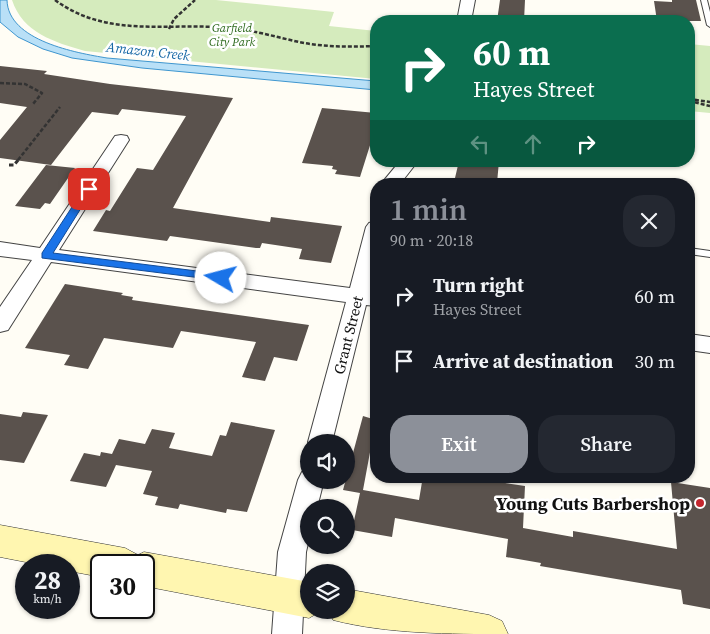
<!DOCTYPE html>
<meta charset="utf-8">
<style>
body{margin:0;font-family:"Source Serif 4",serif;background:#242831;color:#f1f3f6;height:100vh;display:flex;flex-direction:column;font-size:19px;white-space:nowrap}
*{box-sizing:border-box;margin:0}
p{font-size:16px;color:#9ea1a6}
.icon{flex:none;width:28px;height:28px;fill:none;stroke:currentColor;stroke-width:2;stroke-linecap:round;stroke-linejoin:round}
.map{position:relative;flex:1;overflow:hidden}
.panel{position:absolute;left:370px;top:178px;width:325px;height:305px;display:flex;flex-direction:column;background:#171b24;border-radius:20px;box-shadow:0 1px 4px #0004}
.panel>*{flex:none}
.guide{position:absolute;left:370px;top:15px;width:325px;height:152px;border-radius:20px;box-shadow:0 1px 4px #0004;background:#0b6e4f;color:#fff;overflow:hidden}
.tools{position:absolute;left:300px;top:434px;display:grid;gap:10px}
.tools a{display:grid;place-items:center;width:55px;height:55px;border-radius:50%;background:#171b24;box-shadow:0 1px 4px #0004;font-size:25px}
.speed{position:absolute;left:15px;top:554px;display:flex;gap:10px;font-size:25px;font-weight:700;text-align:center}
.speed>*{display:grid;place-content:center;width:65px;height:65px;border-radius:50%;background:#171b24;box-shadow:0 1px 4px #0004;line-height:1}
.speed small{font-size:12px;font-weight:400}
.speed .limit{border:2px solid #111;border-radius:8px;background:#fff;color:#111}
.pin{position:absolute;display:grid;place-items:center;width:42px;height:42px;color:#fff;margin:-21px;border-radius:10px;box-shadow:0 2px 8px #0006}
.me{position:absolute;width:55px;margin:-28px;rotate:278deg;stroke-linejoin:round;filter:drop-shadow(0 0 4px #0008)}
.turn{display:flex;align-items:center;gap:18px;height:105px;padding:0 20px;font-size:22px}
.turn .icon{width:65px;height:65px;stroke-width:2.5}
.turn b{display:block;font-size:35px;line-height:42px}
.lanes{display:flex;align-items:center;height:48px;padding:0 20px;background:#0003;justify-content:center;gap:25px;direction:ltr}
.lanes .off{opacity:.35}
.round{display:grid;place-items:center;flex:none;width:52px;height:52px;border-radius:20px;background:#242831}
.head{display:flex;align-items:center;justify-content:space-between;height:85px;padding:0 20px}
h1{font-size:30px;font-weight:600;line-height:38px;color:#8c9099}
.primary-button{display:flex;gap:10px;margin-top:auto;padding:10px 20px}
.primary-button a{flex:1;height:58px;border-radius:20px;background:#8c9099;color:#fff;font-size:20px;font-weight:600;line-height:58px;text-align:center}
.primary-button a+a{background:#242831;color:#f1f3f6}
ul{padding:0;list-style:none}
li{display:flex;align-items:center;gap:15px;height:65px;padding:0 20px}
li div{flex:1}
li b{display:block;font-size:19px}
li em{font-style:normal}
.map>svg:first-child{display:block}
</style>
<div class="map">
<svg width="710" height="634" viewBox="0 0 710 634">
<rect width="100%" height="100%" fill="#fffdf5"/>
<!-- green -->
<path fill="#d5ebbd" d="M 12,0 L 216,0 L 334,12 L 329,26 L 376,31 L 376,79 L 85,51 C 54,42 23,33 12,0 Z
M 689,44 L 710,46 L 710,113 L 689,111 Z"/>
<!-- water -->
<path fill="#b9e0f7" stroke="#3f96cf" d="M 0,0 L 7,0 C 8,41 77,53 107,58 L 376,81 L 376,90 L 142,68 L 72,58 L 43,49 L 18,37 L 0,22 Z"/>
<!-- building -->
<path fill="#5a524d" d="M 500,0 L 525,0 L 524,21 L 497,21 Z
M 672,0 L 696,0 L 701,21 L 657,21 L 654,1 L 672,2 Z
M 0,66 L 47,71 L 44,74 L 110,84 L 233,98 L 173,208 L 270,222 L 271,217 L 342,226 L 331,263 L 299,259 L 302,249 L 262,243 L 260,248 L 256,248 L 170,236 L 167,241 L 93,231 L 106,210 L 110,211 L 137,168 L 153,170 L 186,116 L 122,109 L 118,115 L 92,112 L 51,165 L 0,158 L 0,140 L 27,107 L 0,103 Z
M 322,108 L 376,113 L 376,139 L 372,139 L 360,177 L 335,174 L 337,170 L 332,169 L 333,166 L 302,163 Z
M 459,161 L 499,161 L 497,183 L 455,178 Z
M 46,165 L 75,168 L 50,204 L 45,203 L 40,209 L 15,206 Z
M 65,284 L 123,293 L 121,295 L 133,297 L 132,300 L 309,325 L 297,361 L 274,357 L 265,381 L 242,377 L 256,342 L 181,331 L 173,348 L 104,338 L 88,369 L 64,365 L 70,355 L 25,348 Z
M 23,412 L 48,415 L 24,463 L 0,460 L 0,414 L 21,417 Z
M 363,416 L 376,420 L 363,490 L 419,500 L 423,476 L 479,476 L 479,479 L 525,486 L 523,528 L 573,537 L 573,531 L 677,549 L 671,482 L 710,488 L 710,609 L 683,604 L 681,590 L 540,566 L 541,563 L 506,557 L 508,539 L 395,518 L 392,537 L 352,530 L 360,493 L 343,490 Z
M 231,422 L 275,430 L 247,512 L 227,509 L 226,513 L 180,504 L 178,509 L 155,505 L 158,497 L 143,494 L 152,471 L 116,465 L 106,487 L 70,481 L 84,453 L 100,456 L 101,452 L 112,454 L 119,439 L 145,444 L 152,429 L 175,433 L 169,448 L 212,456 L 220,435 L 226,436 Z"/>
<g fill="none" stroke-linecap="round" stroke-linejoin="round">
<defs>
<path id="lane" d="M 701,0 L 707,0 L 710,12 L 710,27 L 707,25 Z
M 689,248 L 710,251 L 710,257 L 689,254 Z"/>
<path id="street" d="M 461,0 L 475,0 L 471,21 L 457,21 Z
M 121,135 L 127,136 L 129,140 L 59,250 L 350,288 L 366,227 L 369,223 L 376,221 L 376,264 L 370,291 L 376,292 L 376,306 L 366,305 L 332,442 L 309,444 L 308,442 L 346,302 L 51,262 L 8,330 L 0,332 L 0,307 L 32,260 L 0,256 L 0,242 L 40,248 L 115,136 Z
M 400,161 L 418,161 L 400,184 L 381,184 Z
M 689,334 L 710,337 L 710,353 L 689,350 Z
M 309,470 L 309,480 L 324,480 L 317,508 L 309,508 L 309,539 L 306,552 L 302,634 L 272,634 L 278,552 L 298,480 L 302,472 Z"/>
<path id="secondary" d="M 0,525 L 125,548 L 138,555 L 144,552 L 309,582 L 309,610 L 323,610 L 309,618 L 144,586 L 144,565 L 101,565 L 101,577 L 69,571 L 69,565 L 41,565 L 0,557 Z
M 346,589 L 489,615 L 502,621 L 508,634 C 450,634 387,634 333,620 L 329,610 L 346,610 Z"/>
</defs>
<!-- lane casing -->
<use href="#lane" stroke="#444" stroke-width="2"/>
<!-- street casing -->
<use href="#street" stroke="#444" stroke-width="2"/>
<!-- secondary casing -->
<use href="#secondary" stroke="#333" stroke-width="1"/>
<!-- path-far1 -->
<path stroke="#333" stroke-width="2.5" stroke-dasharray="4 2" stroke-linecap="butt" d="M 55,0 C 108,39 168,22 229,28 C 254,30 279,38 304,43 C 327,47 352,47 376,46
M 169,29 L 174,19 L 195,0
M 0,83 L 25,84 L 42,93 L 33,104
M 689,99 L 710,102
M 689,101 L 710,106
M 18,160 L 60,107"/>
<!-- path -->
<path stroke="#333" stroke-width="3" stroke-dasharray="4.5 2.5" stroke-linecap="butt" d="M 9,165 L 14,165 L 19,159"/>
<!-- lane -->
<use href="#lane" fill="#fff" fill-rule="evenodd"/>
<!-- street -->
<use href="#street" fill="#fff" fill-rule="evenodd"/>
<!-- secondary -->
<use href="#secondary" fill="#fff6b0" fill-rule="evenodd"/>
</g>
<!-- route -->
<path fill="#1a73e8" stroke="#114b97" d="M 89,186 L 93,189 L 53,253 L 221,274 L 225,276 L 225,281 L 42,258 L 42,253 L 85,187 Z"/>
<!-- markers -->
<circle fill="#c4262e" stroke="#fff" stroke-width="2" cx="700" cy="503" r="5"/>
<g text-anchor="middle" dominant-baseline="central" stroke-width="5" stroke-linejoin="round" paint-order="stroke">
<!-- far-park labels -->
<g font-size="12" font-style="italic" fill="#2f6b1f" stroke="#fff">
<text x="232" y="28">Garfield<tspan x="232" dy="14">City Park</tspan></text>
</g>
<!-- far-water labels -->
<g font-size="14" font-style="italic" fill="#1768a6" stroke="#fff">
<text transform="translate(148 51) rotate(6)">Amazon Creek</text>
</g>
<!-- street labels -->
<g font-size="15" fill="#111" stroke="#fff">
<text transform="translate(348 335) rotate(-76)">Grant Street</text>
</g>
<!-- near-poi labels -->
<g font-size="18" font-weight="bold" fill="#111" stroke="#fff" text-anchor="end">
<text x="690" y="503">Young Cuts Barbershop</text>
</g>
</g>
</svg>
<div class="tools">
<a><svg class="icon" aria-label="sound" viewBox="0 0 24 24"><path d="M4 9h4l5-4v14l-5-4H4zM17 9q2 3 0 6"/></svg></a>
<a><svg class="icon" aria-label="search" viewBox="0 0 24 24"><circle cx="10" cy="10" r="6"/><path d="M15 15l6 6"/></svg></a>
<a><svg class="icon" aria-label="layers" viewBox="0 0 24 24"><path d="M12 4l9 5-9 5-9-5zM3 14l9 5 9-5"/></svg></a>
</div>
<div class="speed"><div>28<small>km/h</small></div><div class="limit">30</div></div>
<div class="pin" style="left:89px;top:189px;background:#d93025"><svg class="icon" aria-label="arrive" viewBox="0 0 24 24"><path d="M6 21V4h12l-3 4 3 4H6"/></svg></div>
<svg class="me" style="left:221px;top:278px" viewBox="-20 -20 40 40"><circle r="19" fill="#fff"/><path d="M0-13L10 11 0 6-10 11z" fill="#1a73e8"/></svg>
<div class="guide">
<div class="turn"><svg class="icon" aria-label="right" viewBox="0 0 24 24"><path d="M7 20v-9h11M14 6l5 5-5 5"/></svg><div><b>60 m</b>Hayes Street</div></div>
<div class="lanes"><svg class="icon off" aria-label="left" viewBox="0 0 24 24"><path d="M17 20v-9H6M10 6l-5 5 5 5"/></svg><svg class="icon off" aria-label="ahead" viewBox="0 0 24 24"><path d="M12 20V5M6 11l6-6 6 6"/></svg><svg class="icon" aria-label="right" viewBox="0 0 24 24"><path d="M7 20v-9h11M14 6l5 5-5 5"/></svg></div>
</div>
<section class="panel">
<div class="head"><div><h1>1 min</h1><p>90 m · 20:18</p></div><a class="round"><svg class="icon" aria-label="close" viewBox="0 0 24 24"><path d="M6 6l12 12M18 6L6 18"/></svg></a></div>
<ul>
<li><svg class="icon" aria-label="right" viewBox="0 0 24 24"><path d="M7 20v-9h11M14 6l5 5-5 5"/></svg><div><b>Turn right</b><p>Hayes Street</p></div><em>60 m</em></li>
<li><svg class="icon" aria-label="arrive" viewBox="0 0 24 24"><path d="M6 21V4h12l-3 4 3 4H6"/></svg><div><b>Arrive at destination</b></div><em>30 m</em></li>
</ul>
<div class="primary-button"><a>Exit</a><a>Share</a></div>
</section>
</div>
